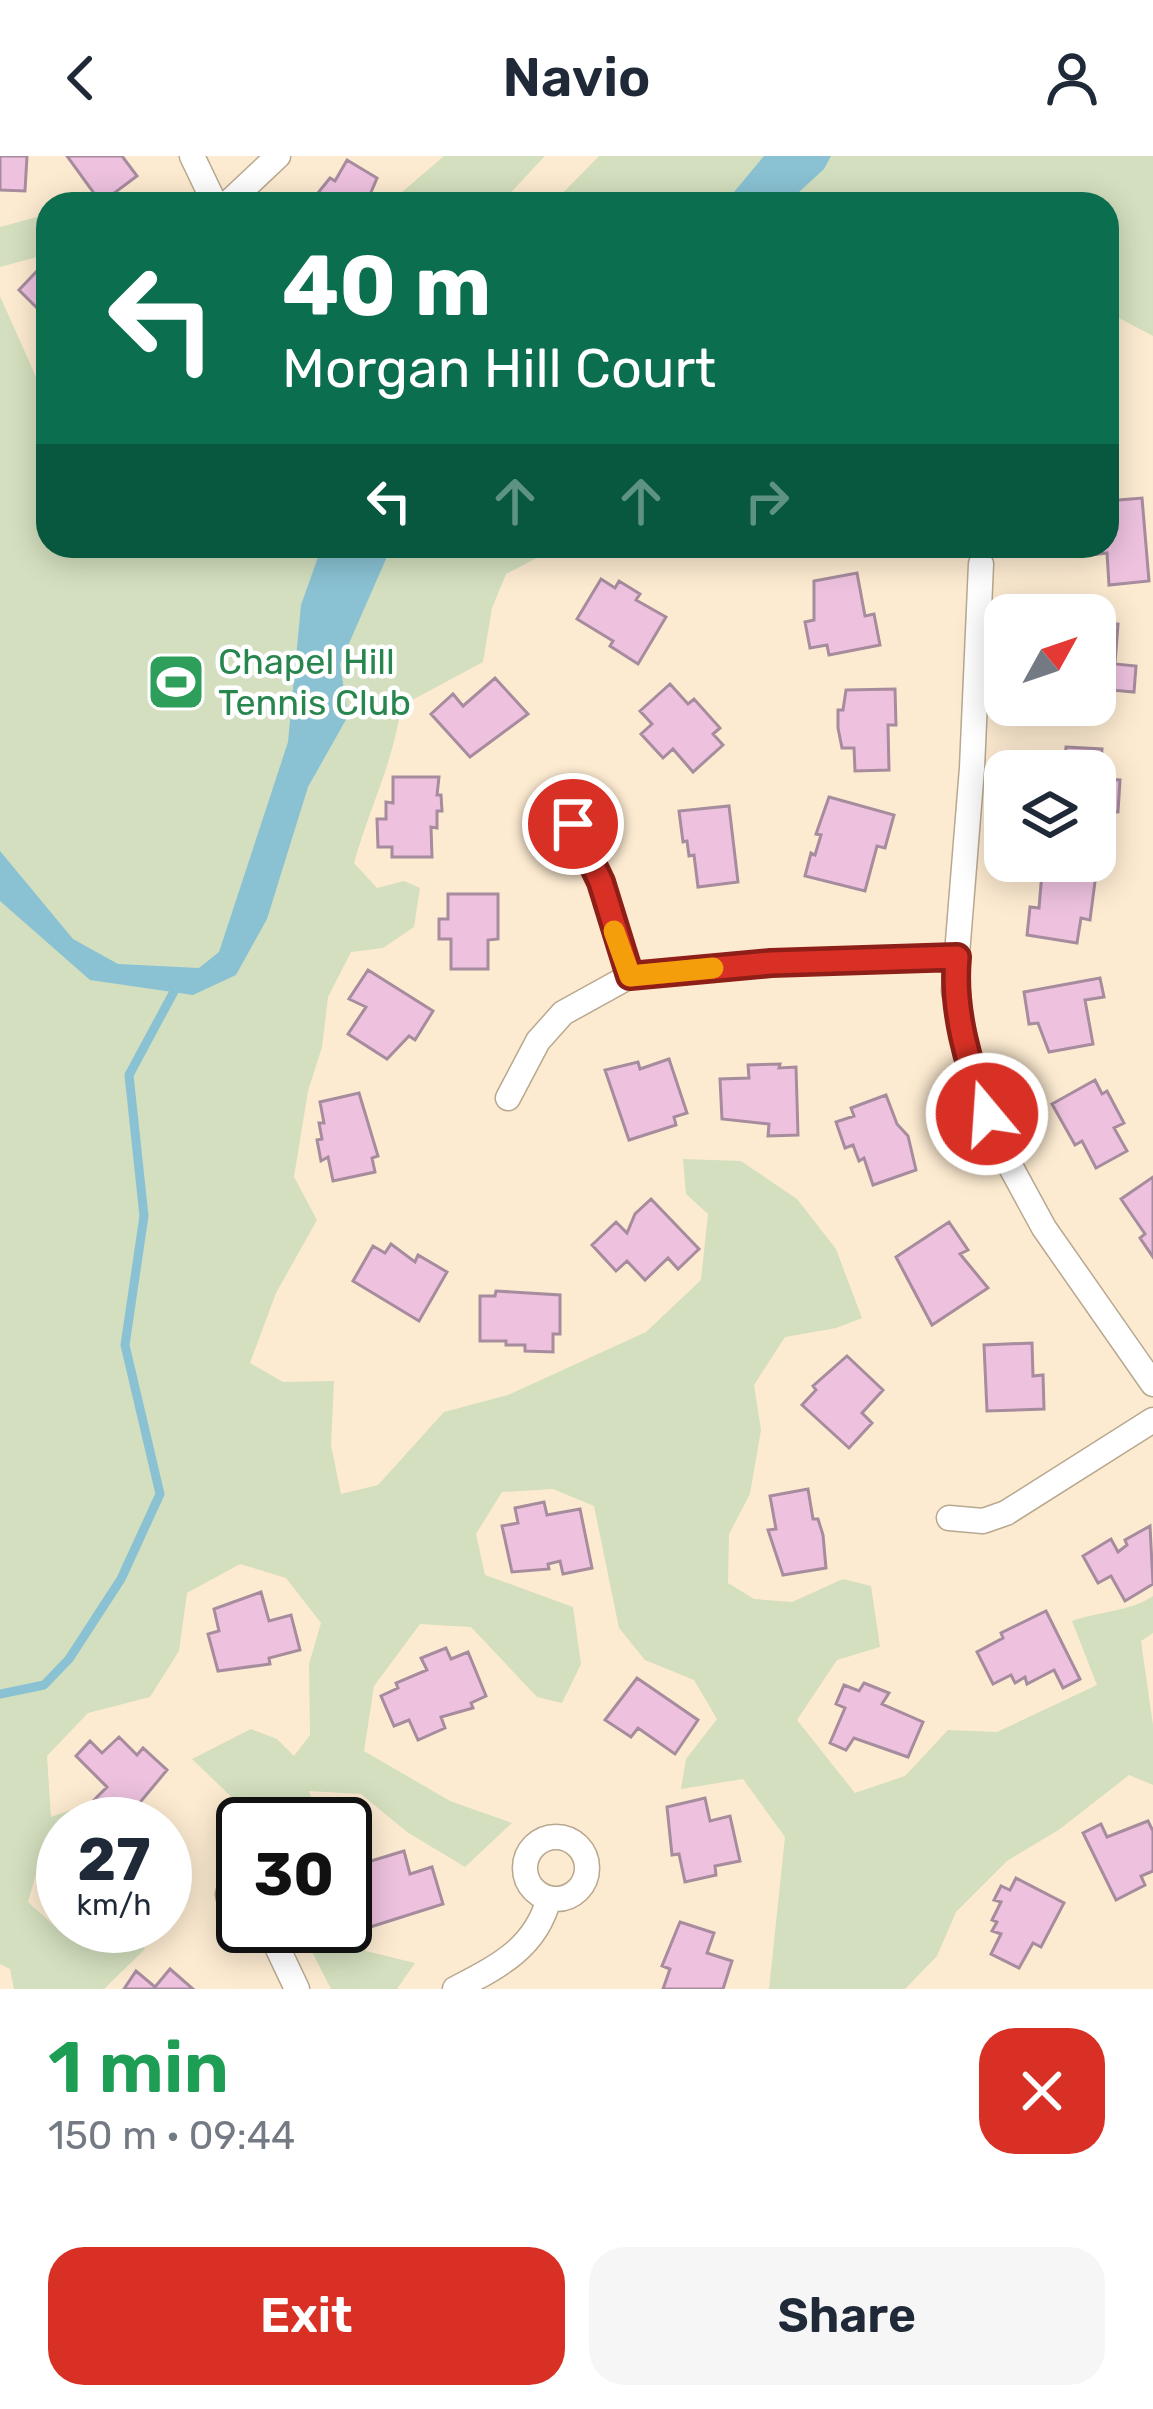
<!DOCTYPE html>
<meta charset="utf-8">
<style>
body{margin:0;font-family:Rubik,sans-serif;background:#f6f6f7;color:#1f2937;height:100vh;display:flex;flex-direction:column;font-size:45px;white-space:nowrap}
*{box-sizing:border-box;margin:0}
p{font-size:39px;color:#747a83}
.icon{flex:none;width:66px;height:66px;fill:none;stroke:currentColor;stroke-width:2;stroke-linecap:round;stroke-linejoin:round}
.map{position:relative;height:1833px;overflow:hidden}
.drawer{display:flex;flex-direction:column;background:#fff;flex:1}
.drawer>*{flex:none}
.banner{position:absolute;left:36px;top:36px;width:1083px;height:366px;border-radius:36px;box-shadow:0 6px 30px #0003;background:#0b6e4f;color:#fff;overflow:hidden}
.needle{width:78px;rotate:50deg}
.fabs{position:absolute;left:984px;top:438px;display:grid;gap:24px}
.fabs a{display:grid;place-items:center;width:132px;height:132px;border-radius:24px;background:#fff;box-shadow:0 6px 30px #0003;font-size:60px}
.speed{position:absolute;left:36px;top:1641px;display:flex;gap:24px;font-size:60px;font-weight:700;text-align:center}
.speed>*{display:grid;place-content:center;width:156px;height:156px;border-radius:50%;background:#fff;box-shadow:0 6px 30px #0003;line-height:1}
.speed small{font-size:30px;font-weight:400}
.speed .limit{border:6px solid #111;border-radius:18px;background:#fff;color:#111}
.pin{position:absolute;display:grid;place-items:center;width:102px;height:102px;color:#fff;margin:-51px;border:6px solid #fff;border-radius:50%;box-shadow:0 3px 12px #0007}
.me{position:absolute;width:132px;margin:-66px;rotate:342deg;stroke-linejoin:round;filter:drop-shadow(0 0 9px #0008)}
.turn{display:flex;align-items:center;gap:42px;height:252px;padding:0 48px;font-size:54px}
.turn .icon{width:156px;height:156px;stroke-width:2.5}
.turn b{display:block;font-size:84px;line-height:102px}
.lanes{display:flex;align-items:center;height:114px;padding:0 48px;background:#0003;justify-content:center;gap:60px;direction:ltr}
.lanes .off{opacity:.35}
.round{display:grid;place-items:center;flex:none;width:126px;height:126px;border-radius:36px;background:#f6f6f7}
.head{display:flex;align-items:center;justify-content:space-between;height:204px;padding:0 48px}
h1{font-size:72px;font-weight:600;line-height:90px;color:#1e9e55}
.cta{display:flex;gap:24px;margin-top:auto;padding:24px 48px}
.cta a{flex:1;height:138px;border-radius:36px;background:#d93025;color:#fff;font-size:48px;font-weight:600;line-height:138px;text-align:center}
.cta a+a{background:#f6f6f7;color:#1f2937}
header{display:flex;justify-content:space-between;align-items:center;height:156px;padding:0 48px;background:#fff;font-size:54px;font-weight:600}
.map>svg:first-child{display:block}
</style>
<header><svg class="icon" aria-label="back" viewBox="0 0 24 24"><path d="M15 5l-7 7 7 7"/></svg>Navio<svg class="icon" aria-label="person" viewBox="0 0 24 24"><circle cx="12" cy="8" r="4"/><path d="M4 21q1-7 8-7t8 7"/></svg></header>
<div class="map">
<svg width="1153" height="1833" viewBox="0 0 1153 1833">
<rect width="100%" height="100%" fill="#fdebd1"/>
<!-- green -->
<path fill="#d3dfbe" d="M 444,0 L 545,0 L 500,48 L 388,48 Z
M 599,0 L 1153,0 L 1153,180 L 1117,161 L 1107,163 L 1107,48 L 552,48 Z
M 48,58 L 48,98 L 0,111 L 0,71 Z
M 0,140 L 48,248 L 48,390 L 560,390 L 506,418 L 492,452 L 483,506 L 401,550 C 394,605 369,653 354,707 L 377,732 L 404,725 L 420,732 L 414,771 L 383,792 L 351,796 L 328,841 L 322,891 L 308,935 L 294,1021 L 317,1064 L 276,1137 L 250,1207 L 283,1226 L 334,1225 L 331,1289 L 341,1338 L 378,1329 L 444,1256 L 508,1239 L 646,1176 L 701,1124 L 708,1058 L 686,1038 L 683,1003 L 741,1005 L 797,1043 L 836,1093 L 862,1162 L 836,1172 L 785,1181 L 754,1229 L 761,1274 L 750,1338 L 729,1378 L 728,1427 L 754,1443 L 792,1446 L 843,1423 L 871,1430 L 880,1491 L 837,1504 L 797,1564 L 855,1637 L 905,1620 L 948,1574 L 997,1576 L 1097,1529 L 1072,1465 C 1100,1455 1129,1456 1153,1440 L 1153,1477 L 1141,1485 L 1153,1569 L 1153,1629 L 1129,1619 L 1060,1673 L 1007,1705 L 956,1756 L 937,1800 L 905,1833 L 769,1833 L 785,1681 L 743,1623 L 681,1633 L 686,1603 L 717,1563 L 694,1524 L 645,1504 L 619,1472 L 594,1350 L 553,1333 L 502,1336 L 476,1378 L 485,1419 L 573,1451 L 581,1508 L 562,1547 L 537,1541 L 471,1471 L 420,1468 L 374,1530 L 364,1595 L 450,1645 L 512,1667 L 465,1711 L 407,1676 L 361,1638 L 309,1635 L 322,1668 L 243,1668 L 241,1689 L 243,1652 L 192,1603 L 251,1573 L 277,1583 L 294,1600 L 310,1579 L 309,1508 L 321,1467 L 286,1422 L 240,1408 L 187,1437 L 179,1495 L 150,1541 L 88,1557 L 47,1600 L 51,1661 L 79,1651 L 91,1668 L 63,1668 L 63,1689 L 44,1690 L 28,1746 L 60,1775 L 128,1773 L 145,1793 L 104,1833 L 14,1833 L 10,1813 L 0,1808 Z
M 345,1728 L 366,1795 L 415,1807 L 397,1833 L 331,1833 L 307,1786 L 314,1770 L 345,1770 Z"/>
<!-- water -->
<path fill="#8ac2d3" d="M 764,0 L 831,0 L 824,13 L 786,48 L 724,48 Z
M 322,390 L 396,390 L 389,396 L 340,508 L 348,560 L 308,631 L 267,763 L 236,819 L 193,839 L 90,824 L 0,745 L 0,695 L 73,783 L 118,808 L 199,812 L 219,796 L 288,586 L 301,449 Z"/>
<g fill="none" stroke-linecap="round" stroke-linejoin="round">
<!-- stream -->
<path stroke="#8ac2d3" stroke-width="9" d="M 0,1538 L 44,1529 L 69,1503 L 121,1423 L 160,1338 L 125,1189 L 144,1060 L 129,919 L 178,828"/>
</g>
<!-- building -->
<path fill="#eec2df" stroke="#a68c9d" stroke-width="3" d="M 0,0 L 27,0 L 25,35 L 0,34 Z
M 67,0 L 122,0 L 137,20 L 101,47 Z
M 347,4 L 377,22 L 366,48 L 309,48 L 330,22 L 335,25 Z
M 38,114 L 48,124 L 48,163 L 19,134 Z
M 1142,342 L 1149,425 L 1109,429 L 1107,397 L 1090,399 L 1089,390 L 1107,390 L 1107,345 Z
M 857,417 L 865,460 L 874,458 L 880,489 L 829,499 L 827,489 L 810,492 L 805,466 L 814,464 L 814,425 Z
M 601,423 L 615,432 L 619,425 L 640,438 L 636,444 L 666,461 L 638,508 L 610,490 L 613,485 L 577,463 Z
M 1095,466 L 1118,468 L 1115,508 L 1136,510 L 1134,536 L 1112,534 L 1110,549 L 1095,547 Z
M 495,522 L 528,558 L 470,601 L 431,558 L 453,538 L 463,550 Z
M 670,528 L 688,548 L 694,543 L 720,572 L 713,578 L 723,589 L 693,616 L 673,593 L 663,602 L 641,578 L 652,568 L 640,555 Z
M 895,533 L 896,569 L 888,569 L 889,614 L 855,615 L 854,592 L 842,592 L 838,572 L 838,554 L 843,554 L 846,534 Z
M 1066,591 L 1102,593 L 1100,623 L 1120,624 L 1118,656 L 1101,655 L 1100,673 L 1095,673 L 1095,615 L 1064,615 Z
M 393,621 L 439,621 L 437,639 L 441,639 L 442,655 L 437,655 L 437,672 L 431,671 L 432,701 L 392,701 L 392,691 L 378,691 L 377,663 L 386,663 L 386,646 L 393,647 Z
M 829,641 L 894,659 L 885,692 L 877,690 L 865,735 L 805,720 L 811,697 L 815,699 L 821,679 L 816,678 Z
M 729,650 L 738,726 L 698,731 L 694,699 L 689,700 L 687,685 L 683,686 L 679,655 Z
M 1043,705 L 1080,710 L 1079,715 L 1096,718 L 1090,764 L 1081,762 L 1077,787 L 1027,779 L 1030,751 L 1039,752 Z
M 448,738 L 498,738 L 498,783 L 488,784 L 488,813 L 451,813 L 451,783 L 439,783 L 439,763 L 448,763 Z
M 368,814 L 433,855 L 415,884 L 409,880 L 387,903 L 348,878 L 366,851 L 349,843 Z
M 1100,822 L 1104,841 L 1085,844 L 1093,888 L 1049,896 L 1038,867 L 1029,868 L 1024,836 Z
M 669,903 L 687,957 L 674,961 L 676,969 L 629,984 L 605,914 L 638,906 L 640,913 Z
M 780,908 L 779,912 L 796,911 L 798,979 L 768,980 L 769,968 L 722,963 L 720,923 L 749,922 L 748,909 Z
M 1095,924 L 1102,938 L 1107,935 L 1124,967 L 1114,972 L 1127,995 L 1096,1012 L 1082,985 L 1075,989 L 1052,948 Z
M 359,937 L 378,1000 L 372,1002 L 375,1016 L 333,1025 L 328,1001 L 321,1005 L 317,984 L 322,983 L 319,967 L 324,967 L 320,946 Z
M 886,939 L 897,968 L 908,980 L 916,1014 L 873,1029 L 864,1002 L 859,1005 L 853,989 L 845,992 L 836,966 L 854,960 L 851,952 Z
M 1153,1021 L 1153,1101 L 1140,1082 L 1145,1078 L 1121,1043 Z
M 651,1043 L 699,1093 L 678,1113 L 668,1102 L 645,1124 L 627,1105 L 616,1115 L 592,1089 L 616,1066 L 627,1077 L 635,1058 Z
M 949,1066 L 968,1094 L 960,1098 L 988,1132 L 932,1169 L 896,1101 Z
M 391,1088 L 415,1106 L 418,1099 L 447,1116 L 419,1165 L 353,1125 L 373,1090 L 385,1097 Z
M 496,1135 L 560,1139 L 560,1178 L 553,1178 L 553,1196 L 525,1195 L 525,1189 L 506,1189 L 506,1185 L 480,1185 L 480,1140 L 495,1140 Z
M 1032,1187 L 1033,1220 L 1043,1219 L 1044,1253 L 987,1255 L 984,1189 Z
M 847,1200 L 883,1234 L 862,1257 L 872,1267 L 849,1292 L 802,1249 L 816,1234 L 813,1230 Z
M 808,1333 L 813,1363 L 818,1363 L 823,1379 L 826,1412 L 783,1419 L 768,1374 L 776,1373 L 770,1340 Z
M 544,1346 L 547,1359 L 580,1353 L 592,1412 L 563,1418 L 560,1405 L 548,1408 L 549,1413 L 512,1416 L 502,1370 L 518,1367 L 515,1352 Z
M 1150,1370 L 1153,1428 L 1125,1445 L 1111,1420 L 1098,1427 L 1083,1400 L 1111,1383 L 1118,1396 L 1127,1389 L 1125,1384 Z
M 261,1436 L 269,1465 L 291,1459 L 300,1494 L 269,1502 L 270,1508 L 218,1515 L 208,1478 L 219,1475 L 214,1453 Z
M 1046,1455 L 1080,1523 L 1063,1532 L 1054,1514 L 1027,1528 L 1025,1521 L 1015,1527 L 1011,1519 L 993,1528 L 977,1496 L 1003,1482 L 1001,1477 Z
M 446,1492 L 451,1503 L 468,1496 L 486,1540 L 471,1547 L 473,1552 L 441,1561 L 445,1572 L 418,1584 L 409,1564 L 394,1570 L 381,1540 L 398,1532 L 396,1527 L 427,1514 L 421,1502 Z
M 637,1522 L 698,1564 L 675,1598 L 638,1572 L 631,1581 L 605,1564 Z
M 864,1527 L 889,1537 L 882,1548 L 923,1566 L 908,1601 L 854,1582 L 846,1594 L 830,1587 L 845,1552 L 836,1548 L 844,1529 L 859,1535 Z
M 119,1581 L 137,1599 L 143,1592 L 167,1614 L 122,1668 L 93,1645 L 107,1631 L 76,1600 L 90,1585 L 102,1597 Z
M 705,1642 L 710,1665 L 730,1660 L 740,1705 L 715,1710 L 716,1719 L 685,1726 L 679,1698 L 672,1699 L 667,1651 Z
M 1148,1665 L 1153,1675 L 1153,1715 L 1141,1720 L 1145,1729 L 1116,1744 L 1083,1677 L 1101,1668 L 1107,1681 Z
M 404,1695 L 410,1718 L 432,1711 L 443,1748 L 367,1772 L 357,1737 L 368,1733 L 361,1708 Z
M 1016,1722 L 1064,1747 L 1041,1791 L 1033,1787 L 1019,1812 L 991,1798 L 1001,1778 L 992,1775 L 997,1766 L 992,1764 L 1001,1746 L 994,1744 L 1001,1730 L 1010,1734 Z
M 680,1766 L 714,1777 L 707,1797 L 732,1805 L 723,1833 L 663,1833 L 670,1813 L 662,1810 Z
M 170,1813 L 193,1833 L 124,1833 L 136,1815 L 155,1831 Z"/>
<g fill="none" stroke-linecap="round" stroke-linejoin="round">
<defs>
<path id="minor" d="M 192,0 L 215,48
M 227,48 L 278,0
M 981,408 L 972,612 L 954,835 L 974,924 L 1001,993 L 1044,1072 L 1153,1228
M 573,668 L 601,726 L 630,820
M 508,942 L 538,885 L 563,857 L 630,820 L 771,807 L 957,801
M 949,1362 L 983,1365 L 1006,1357 L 1153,1264
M525 1712a31 31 0 1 1 62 0a31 31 0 1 1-62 0Z
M 243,1720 L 228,1738 L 234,1767 L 251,1777 L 279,1770
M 270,1776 L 297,1833
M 455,1833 C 499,1810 536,1792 549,1742"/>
</defs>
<!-- minor casing -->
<use href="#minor" stroke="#b8a88f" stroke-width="27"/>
<!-- minor -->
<use href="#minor" stroke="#fff" stroke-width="24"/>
</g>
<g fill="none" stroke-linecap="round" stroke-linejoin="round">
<defs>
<path id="route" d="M 573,668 L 601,726 L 630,820 L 771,807 L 957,801 C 952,854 968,908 987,958"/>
</defs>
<!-- route casing -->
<use href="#route" stroke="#8d1f18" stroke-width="30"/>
<!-- route -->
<use href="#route" stroke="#d93025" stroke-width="21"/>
<!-- slow -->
<path stroke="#f59e0b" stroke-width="21" d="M 614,775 L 630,820 L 713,812"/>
</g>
<!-- icons -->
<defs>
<symbol id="stadium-square" viewBox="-11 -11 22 22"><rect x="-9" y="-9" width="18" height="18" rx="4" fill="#2e9e5b" stroke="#fff"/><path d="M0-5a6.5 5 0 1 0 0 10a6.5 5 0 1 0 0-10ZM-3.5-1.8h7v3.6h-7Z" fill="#fff"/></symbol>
</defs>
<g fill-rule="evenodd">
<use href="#stadium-square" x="143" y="493" width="66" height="66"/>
</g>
<g text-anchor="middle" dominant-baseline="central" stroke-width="9" stroke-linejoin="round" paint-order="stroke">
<!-- leisure labels -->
<g font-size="36" fill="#27864d" stroke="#fff" text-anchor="start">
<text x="218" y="505">Chapel Hill<tspan x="218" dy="41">Tennis Club</tspan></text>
</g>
</g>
</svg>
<div class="fabs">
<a><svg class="needle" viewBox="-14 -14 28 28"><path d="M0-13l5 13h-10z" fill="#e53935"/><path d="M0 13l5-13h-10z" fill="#747a83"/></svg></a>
<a><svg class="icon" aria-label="layers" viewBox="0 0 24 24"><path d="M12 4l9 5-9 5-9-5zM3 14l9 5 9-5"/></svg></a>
</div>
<div class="speed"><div>27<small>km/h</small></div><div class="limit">30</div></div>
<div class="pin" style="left:573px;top:668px;background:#d93025"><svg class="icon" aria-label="arrive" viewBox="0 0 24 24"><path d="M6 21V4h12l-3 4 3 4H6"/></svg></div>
<svg class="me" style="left:987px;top:958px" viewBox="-20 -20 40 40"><circle r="17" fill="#d93025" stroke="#fff" stroke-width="3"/><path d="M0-11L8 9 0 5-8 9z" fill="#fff"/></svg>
<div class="banner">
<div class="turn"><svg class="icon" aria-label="left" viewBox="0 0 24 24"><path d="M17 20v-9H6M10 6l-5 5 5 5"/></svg><div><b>40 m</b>Morgan Hill Court</div></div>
<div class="lanes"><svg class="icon" aria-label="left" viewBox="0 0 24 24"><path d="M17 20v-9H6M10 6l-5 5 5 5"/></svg><svg class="icon off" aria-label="ahead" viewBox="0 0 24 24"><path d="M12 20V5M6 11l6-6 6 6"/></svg><svg class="icon off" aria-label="ahead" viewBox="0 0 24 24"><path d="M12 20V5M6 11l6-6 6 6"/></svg><svg class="icon off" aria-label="right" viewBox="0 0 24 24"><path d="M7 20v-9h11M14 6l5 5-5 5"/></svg></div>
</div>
</div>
<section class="drawer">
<div class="head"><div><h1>1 min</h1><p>150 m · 09:44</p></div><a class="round" style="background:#d93025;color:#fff"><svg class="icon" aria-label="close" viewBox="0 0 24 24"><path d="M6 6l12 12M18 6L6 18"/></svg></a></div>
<div class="cta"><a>Exit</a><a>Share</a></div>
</section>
